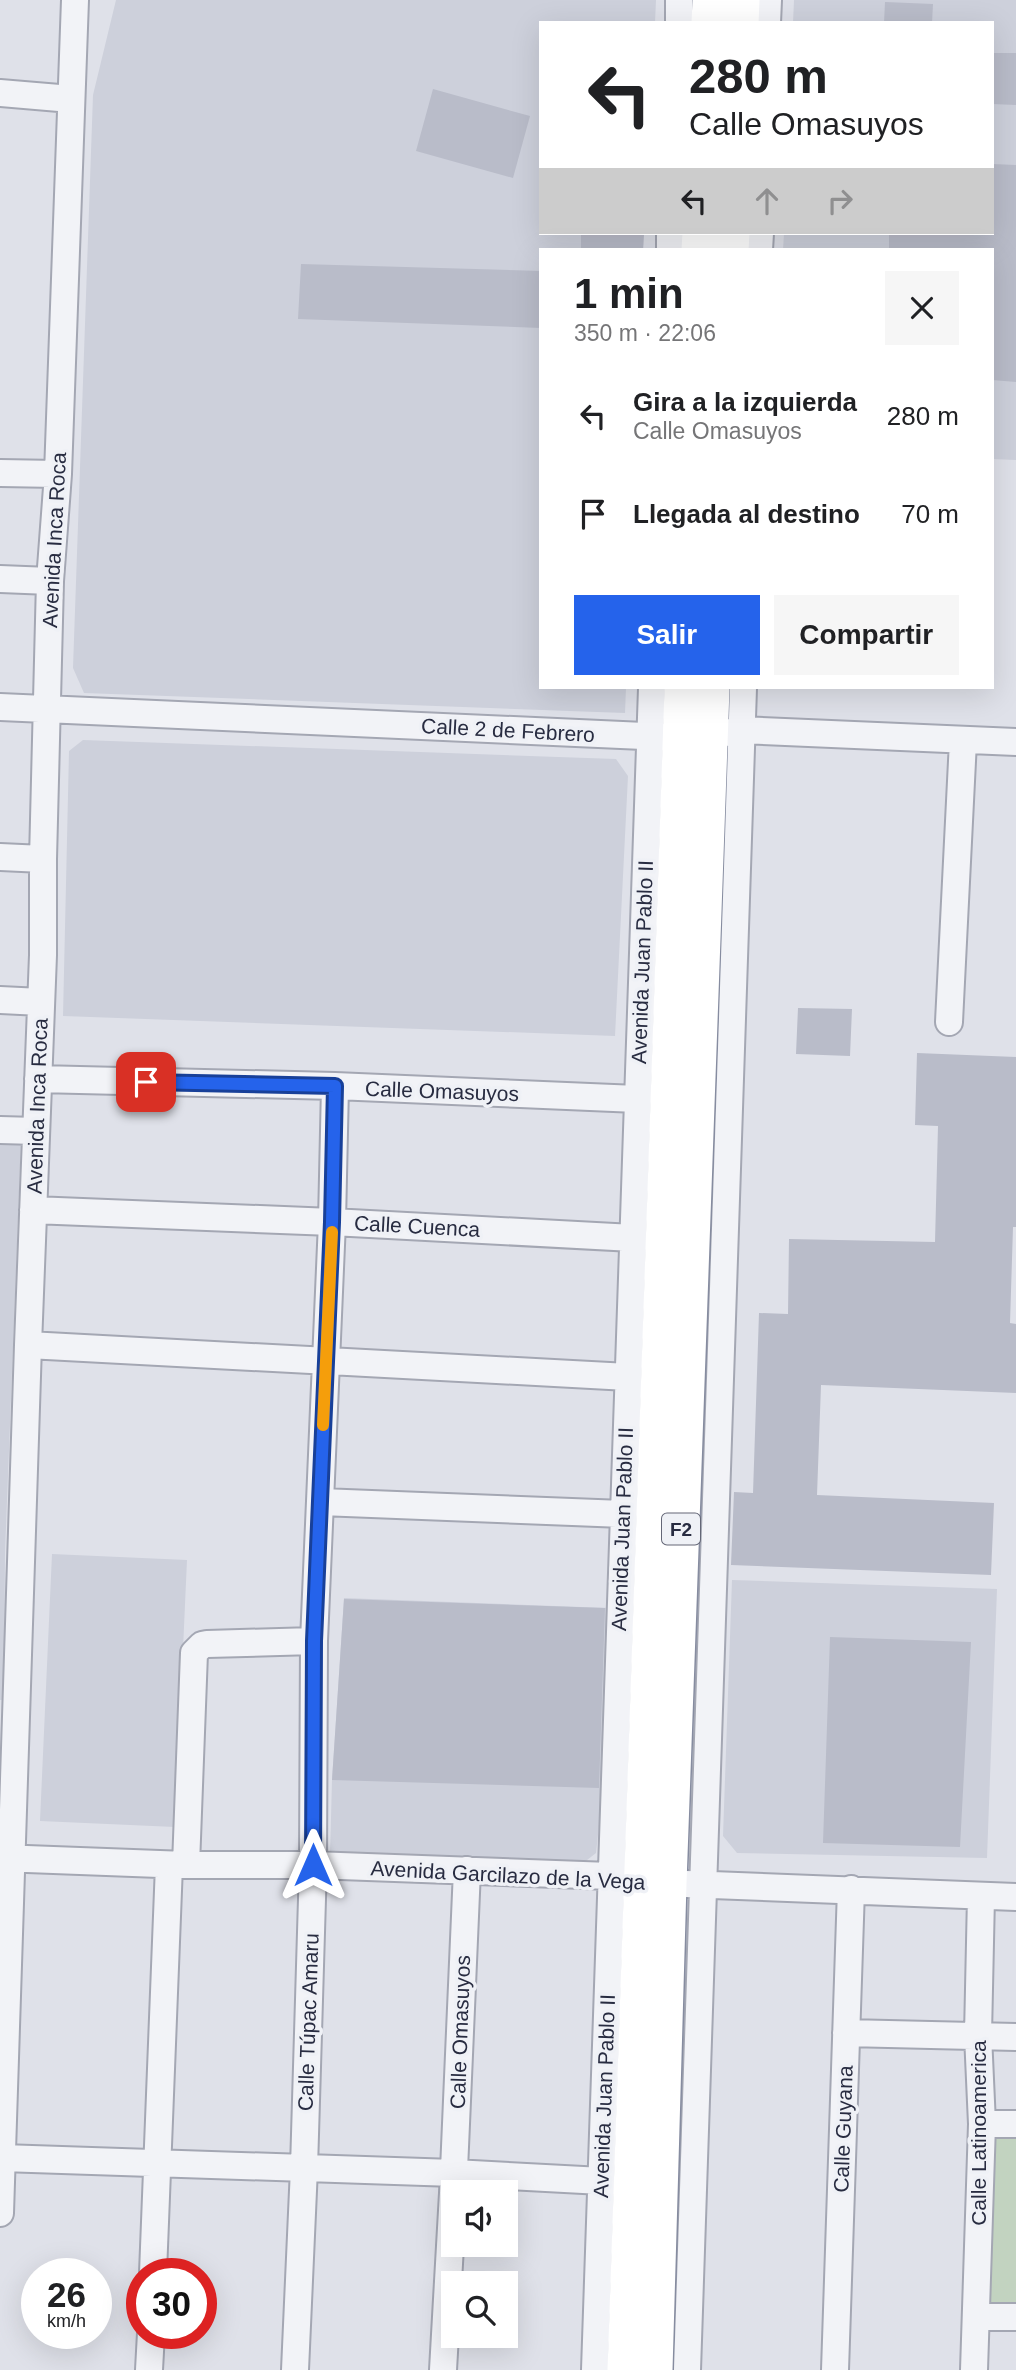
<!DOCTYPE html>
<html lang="es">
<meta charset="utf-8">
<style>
body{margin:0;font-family:Helvetica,sans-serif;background:#f6f6f6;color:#202124;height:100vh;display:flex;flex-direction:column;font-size:26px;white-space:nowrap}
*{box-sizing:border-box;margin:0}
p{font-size:23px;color:#757577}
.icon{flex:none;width:38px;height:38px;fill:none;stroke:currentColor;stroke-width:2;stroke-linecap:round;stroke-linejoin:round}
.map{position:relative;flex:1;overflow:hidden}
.details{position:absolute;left:539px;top:248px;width:455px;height:441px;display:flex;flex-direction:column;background:#fff;border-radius:0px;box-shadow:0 7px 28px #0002}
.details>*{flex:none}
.guide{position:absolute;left:539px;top:21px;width:455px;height:214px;border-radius:0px;box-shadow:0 7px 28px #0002;background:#fff;color:#202124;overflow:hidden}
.fabs{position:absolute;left:441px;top:2180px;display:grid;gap:14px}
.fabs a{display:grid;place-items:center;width:77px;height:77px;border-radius:0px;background:#fff;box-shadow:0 7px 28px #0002;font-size:35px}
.speed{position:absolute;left:21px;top:2258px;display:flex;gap:14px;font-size:35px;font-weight:700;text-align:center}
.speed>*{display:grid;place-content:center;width:91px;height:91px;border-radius:50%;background:#fff;box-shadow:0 7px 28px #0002;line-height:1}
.speed small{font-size:18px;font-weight:400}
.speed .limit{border:10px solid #d22;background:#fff;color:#111}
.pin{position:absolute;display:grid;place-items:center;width:60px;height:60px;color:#fff;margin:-30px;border-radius:14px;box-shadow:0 4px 10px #0006}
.me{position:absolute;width:77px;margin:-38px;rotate:0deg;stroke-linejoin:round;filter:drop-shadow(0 0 5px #0008)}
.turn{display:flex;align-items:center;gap:24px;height:147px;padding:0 35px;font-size:32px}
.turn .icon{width:91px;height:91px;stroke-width:2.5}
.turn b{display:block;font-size:49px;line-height:60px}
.lanes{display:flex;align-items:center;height:66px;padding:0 35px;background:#0003;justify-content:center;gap:35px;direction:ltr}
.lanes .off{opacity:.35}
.round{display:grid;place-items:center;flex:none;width:74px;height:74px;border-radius:0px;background:#f6f6f6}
.overview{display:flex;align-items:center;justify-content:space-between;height:119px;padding:0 35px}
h1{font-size:42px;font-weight:700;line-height:52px}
.cta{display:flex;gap:14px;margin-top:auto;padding:14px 35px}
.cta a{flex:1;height:80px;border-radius:0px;background:#2563eb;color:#fff;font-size:28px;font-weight:700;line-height:80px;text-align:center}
.cta a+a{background:#f6f6f6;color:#202124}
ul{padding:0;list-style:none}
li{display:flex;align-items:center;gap:21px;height:98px;padding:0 35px}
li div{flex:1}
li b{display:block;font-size:26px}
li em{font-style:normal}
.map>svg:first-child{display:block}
</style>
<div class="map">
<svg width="1016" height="2370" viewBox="0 0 1016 2370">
<rect width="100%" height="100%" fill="#dfe1e9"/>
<!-- built -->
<path fill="#cdd0db" d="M 116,0 L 656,0 L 655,23 L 541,23 L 541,233 L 644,233 L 643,250 L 541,250 L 541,688 L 626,688 L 625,713 L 84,693 L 73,668 L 93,95 Z
M 794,0 L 1016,0 L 1016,460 L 992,459 L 992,250 L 783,250 L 784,233 L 992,233 L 992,23 L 793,23 Z
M 83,740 L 616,759 L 628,776 L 615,1036 L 63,1016 L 69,751 Z
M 0,1139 L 21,1140 L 5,1553 L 4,1700 L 0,1700 Z
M 52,1554 L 187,1560 L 175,1827 L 40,1821 Z
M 732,1580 L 997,1589 L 987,1858 L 737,1853 L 723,1836 Z
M 344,1598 L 609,1608 L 603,1789 L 596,1853 L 582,1864 L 330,1856 L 332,1780 Z"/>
<!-- green -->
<path fill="#c2d3c0" d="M 988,2133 L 1016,2134 L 1016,2306 L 982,2306 Z"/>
<!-- building -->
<path fill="#b9bcc9" d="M 885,2 L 933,4 L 932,23 L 884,23 Z
M 992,53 L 1016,53 L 1016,105 L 992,104 Z
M 433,89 L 530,116 L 513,178 L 416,151 Z
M 992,164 L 1016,165 L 1016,382 L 992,380 L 992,250 L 889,250 L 889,233 L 992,233 Z
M 581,233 L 644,233 L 643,250 L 581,250 Z
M 301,264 L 541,271 L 541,328 L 298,319 Z
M 798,1008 L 852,1009 L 850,1056 L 796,1054 Z
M 917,1053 L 1016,1057 L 1016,1227 L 1013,1227 L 1010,1323 L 1016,1324 L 1016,1393 L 821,1385 L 817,1495 L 994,1503 L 991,1575 L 731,1565 L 734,1492 L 753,1493 L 759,1313 L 788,1314 L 789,1239 L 935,1242 L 938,1126 L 915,1125 Z
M 344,1599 L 605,1608 L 599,1788 L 332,1780 Z
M 830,1637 L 971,1642 L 960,1847 L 823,1843 Z"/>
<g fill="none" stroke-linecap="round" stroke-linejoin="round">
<defs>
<path id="minor" d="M 679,23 L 679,0
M 767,23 L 768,0
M 0,93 L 71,99
M 670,250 L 670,233
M 759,250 L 760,233
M 0,473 L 58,474
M 0,579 L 50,581
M 0,707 L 666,737
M 725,733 L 741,730 L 1016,742
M 0,857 L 43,859
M 0,1000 L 41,1002
M 949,1022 L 963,741
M 38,1079 L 335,1086 L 637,1099
M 0,1130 L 36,1131
M 33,1210 L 332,1222 L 633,1238
M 28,1345 L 628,1377
M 321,1502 L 623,1514
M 0,1858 L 186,1865 L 313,1865 L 610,1876 L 626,1879
M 186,1865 L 194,1653 L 202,1645 L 207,1644 L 314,1641
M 686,1884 L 1016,1897
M 846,2033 L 1016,2037
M 982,2124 L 1016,2124
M 2,2158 L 454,2173 L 602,2181
M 453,2193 L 467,1870
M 0,2213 L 28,1345 L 43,955 L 43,859 L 50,581 L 58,474 L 75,0
M 153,2273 L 169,1865
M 976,2317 L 1016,2317
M 149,2370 L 151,2333
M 295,2370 L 304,2168 L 313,1865 L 314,1641 L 332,1222 L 335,1086
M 443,2370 L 453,2193
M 595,2370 L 652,688
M 687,2370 L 743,688
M 835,2370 L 851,1889
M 974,2370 L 982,2124 L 978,2035 L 981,1896"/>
<path id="highway" d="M 710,23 L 711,0
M 740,23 L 741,0
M 700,250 L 701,233
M 730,250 L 731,233
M 626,2370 L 683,688
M 654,2370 L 668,1883 L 711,688"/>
</defs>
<!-- minor casing -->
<use href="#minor" stroke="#a4a7b3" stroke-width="30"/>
<!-- highway casing -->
<use href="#highway" stroke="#868ca0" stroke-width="40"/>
<!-- minor -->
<use href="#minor" stroke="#f2f3f7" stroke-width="26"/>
<!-- highway -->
<use href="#highway" stroke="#fff" stroke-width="37"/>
</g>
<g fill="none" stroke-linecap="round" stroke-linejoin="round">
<defs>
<path id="route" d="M 146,1082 L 335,1086 L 332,1222 L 314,1641 L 313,1865"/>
</defs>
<!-- route casing -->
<use href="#route" stroke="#184099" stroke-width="18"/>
<!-- route -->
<use href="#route" stroke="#2563eb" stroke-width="12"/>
<!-- slow -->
<path stroke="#f59e0b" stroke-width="12" d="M 323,1425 L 332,1232"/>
</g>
<g text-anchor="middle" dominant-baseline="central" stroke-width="7" stroke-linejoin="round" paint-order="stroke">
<!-- shield labels -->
<rect fill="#eff1f6" stroke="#646777" stroke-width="2" x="662" y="1513.5" width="38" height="31" rx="5"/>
<g font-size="19" font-weight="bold" fill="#282c41">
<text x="681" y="1529">F2</text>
</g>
<!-- street labels -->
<g font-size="21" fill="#282c41" stroke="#eff1f6">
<text transform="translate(54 540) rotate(-87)">Avenida Inca Roca</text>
<text transform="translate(508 730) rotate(3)">Calle 2 de Febrero</text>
<text transform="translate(642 962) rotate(-88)">Avenida Juan Pablo II</text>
<text transform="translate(442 1091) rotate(2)">Calle Omasuyos</text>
<text transform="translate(37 1106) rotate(-88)">Avenida Inca Roca</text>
<text transform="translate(417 1226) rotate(3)">Calle Cuenca</text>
<text transform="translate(622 1529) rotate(-88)">Avenida Juan Pablo II</text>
<text transform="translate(508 1875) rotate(3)">Avenida Garcilazo de la Vega</text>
<text transform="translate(308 2022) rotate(-88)">Calle Túpac Amaru</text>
<text transform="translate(460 2032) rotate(-88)">Calle Omasuyos</text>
<text transform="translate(604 2096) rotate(-88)">Avenida Juan Pablo II</text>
<text transform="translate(843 2129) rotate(-88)">Calle Guyana</text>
<text transform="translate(978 2133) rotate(-90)">Calle Latinoamerica</text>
</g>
</g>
</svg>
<div class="fabs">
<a><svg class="icon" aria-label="sound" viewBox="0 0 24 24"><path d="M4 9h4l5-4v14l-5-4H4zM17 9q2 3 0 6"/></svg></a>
<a><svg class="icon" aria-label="search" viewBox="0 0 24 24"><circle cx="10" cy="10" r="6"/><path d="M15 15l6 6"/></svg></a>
</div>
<div class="speed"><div>26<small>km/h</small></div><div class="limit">30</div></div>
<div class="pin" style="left:146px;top:1082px;background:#d93025"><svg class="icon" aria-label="arrive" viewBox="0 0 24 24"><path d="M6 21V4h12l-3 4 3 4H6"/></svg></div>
<svg class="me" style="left:313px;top:1865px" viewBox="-20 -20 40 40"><path d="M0-17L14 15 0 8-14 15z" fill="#2563eb" stroke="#fff" stroke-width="4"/></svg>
<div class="guide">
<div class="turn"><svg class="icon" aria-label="left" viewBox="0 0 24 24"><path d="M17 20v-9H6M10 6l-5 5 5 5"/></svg><div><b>280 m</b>Calle Omasuyos</div></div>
<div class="lanes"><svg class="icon" aria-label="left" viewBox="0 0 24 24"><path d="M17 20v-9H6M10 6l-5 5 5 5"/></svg><svg class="icon off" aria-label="ahead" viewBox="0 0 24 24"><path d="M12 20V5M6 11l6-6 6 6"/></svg><svg class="icon off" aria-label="right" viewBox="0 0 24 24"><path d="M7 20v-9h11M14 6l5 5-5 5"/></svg></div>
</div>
<section class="details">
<div class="overview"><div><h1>1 min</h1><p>350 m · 22:06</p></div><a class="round"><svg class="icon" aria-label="close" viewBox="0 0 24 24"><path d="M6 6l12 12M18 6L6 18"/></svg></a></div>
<ul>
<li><svg class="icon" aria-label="left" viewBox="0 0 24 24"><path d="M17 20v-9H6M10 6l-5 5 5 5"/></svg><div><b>Gira a la izquierda</b><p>Calle Omasuyos</p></div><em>280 m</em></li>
<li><svg class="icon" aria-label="arrive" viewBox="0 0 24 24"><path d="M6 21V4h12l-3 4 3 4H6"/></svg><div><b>Llegada al destino</b></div><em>70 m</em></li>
</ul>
<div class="cta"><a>Salir</a><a>Compartir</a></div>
</section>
</div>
